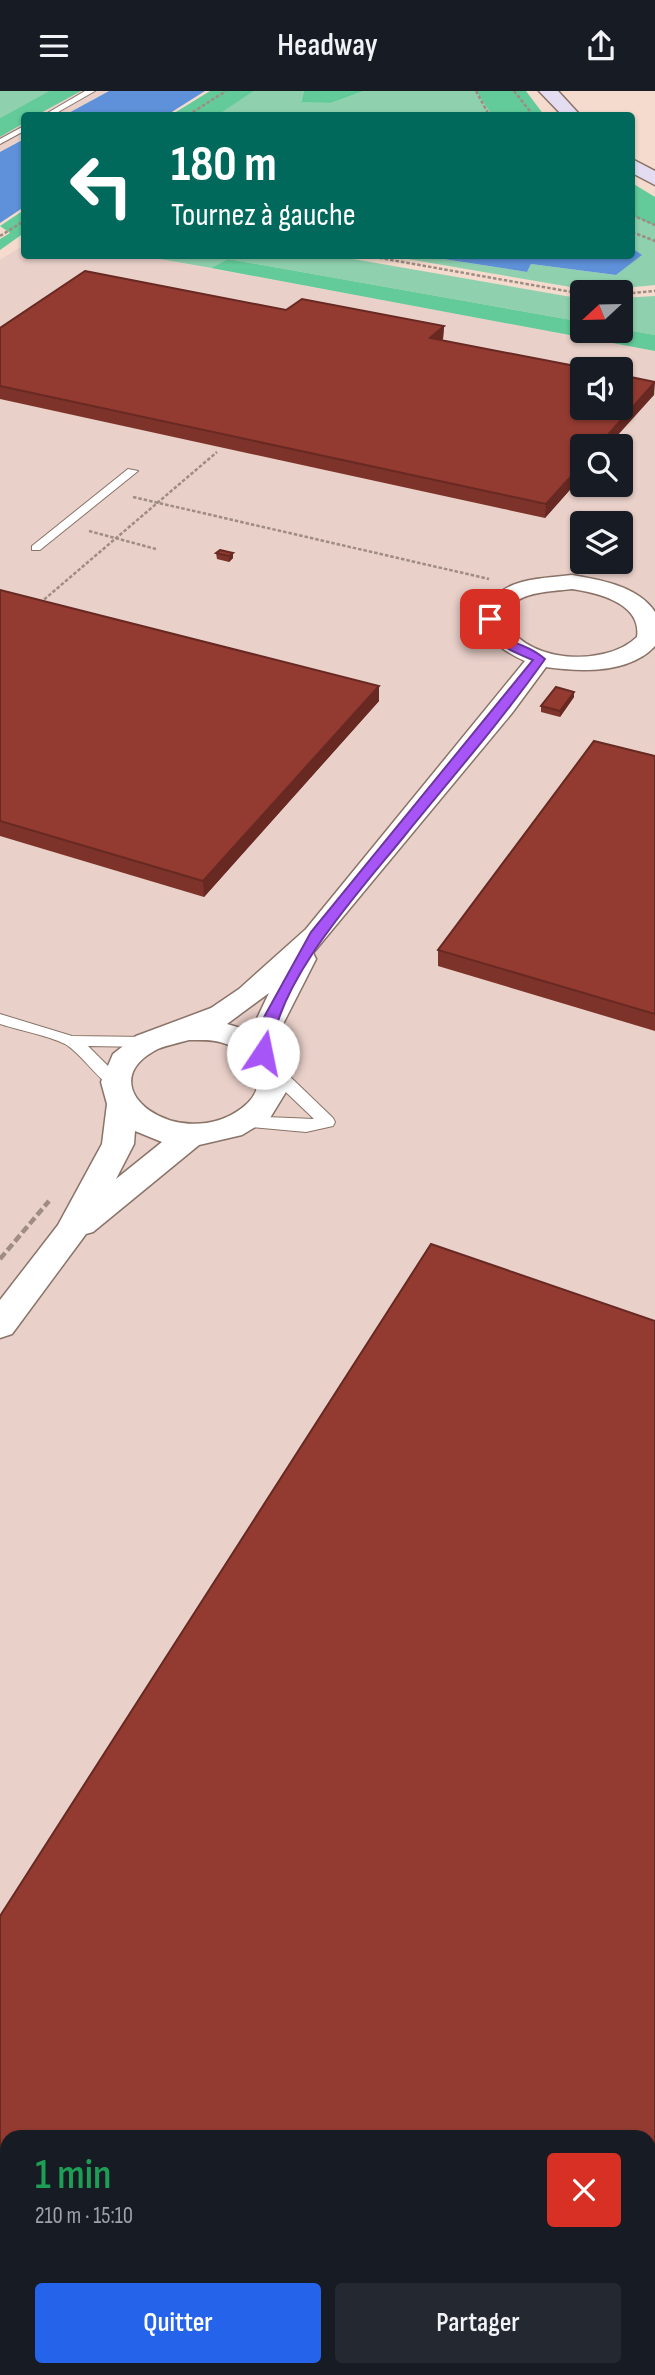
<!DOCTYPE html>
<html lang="fr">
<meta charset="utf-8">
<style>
body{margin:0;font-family:"Sofia Sans Condensed",sans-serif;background:#242831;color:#f1f3f6;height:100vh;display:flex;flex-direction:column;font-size:26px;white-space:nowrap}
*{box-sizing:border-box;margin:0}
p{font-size:23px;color:#9ea1a6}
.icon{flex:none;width:38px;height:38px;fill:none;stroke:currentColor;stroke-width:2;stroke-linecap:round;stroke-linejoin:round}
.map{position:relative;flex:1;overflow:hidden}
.sheet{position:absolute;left:0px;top:2039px;width:656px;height:247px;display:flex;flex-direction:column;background:#171b24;border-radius:21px 21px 0 0;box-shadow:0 2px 5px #0004}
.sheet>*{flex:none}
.guide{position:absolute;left:21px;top:21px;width:614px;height:147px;border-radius:7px;box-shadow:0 2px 5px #0004;background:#00695c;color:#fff;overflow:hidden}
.needle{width:46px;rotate:248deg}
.buttons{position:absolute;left:570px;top:189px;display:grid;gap:14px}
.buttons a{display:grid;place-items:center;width:63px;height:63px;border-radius:7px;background:#171b24;box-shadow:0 2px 5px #0004;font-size:35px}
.pin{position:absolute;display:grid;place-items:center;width:60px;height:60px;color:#fff;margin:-30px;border-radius:14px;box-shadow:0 4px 10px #0006}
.me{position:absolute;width:77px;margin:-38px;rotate:11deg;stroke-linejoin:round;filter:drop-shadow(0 0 5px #0008)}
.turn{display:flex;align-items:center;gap:24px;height:147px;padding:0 35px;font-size:32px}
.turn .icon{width:91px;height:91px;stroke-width:2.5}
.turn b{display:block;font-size:49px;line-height:60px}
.round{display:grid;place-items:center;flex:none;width:74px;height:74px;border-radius:7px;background:#242831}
.summary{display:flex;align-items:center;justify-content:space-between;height:119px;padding:0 35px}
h1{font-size:42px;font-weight:600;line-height:52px;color:#1e9e55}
.primary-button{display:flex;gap:14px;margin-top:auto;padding:14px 35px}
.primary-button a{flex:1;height:80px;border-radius:7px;background:#2563eb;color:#fff;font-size:28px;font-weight:600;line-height:80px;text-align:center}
.primary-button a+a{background:#242831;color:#f1f3f6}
header{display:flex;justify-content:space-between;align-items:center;height:91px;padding:0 35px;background:#171b24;font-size:32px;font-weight:600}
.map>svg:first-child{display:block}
</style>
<header><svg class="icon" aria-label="menu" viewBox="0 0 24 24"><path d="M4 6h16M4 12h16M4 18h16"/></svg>Headway<svg class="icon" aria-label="share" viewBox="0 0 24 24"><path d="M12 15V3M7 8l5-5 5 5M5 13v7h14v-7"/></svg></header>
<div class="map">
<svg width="655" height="2284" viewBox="0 0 655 2284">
<rect width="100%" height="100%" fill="#f4dbcd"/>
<!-- industrial -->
<path fill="#e9d0c9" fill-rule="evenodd" d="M 0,0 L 108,0 L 65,24 L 24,24 L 24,47 L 0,61 Z
M 24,154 L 24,164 L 143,165 L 655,260 L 655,2284 L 0,2284 L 0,169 ZM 583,278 L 621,278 L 621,317 L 583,317 ZM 583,355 L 621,355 L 621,394 L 583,394 ZM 583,432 L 621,432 L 621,471 L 583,471 ZM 7,2046 L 649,2046 L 649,2278 L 7,2278 Z"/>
<!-- green -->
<path fill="#8fd1af" d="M 0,0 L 49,0 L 0,27 Z
M 254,0 L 304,0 L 301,10 L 331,12 L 364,0 L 476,0 L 492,24 L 234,24 L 221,21 Z
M 632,125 L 655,135 L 655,194 L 594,200 L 390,165 L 424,165 L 527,181 L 531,173 L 616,184 L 641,164 L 632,157 Z
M 143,165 L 336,165 L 583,208 L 583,231 L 228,168 L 211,177 Z
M 655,205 L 655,244 L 621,238 L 621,207 Z"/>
<!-- forest -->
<path fill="#63cb9a" d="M 49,0 L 81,0 L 37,24 L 24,24 L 24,32 L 0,46 L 0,27 Z
M 210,0 L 254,0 L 222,21 L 234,24 L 171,24 Z
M 304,0 L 364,0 L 331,12 L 301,11 Z
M 476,0 L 526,0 L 544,24 L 492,24 Z
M 632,92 L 655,106 L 655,135 L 632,125 Z
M 24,119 L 24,142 L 0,159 L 0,148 L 10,142 L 0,135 Z
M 228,168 L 583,231 L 583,240 L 621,238 L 655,244 L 655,260 L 211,177 Z"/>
<!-- water -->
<path fill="#5e91d9" d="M 109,0 L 205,0 L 167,24 L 65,24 Z
M 24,48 L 24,116 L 0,132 L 0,61 Z
M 632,157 L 642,164 L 616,184 L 531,173 L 527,181 L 424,165 L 632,164 Z"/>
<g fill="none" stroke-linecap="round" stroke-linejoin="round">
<defs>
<path id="service" d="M 85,0 L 95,0 L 53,24 L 44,24 Z
M 24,35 L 24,40 L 0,53 L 0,48 Z
M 128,378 L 138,380 L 40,459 L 32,459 L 32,455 Z
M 0,923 L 72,945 L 147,946 L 155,951 L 147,956 L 88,955 L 121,988 L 123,992 L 115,997 C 102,994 81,962 65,953 C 46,944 21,940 0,933 Z
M 274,975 L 280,976 L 333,1027 L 335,1031 L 333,1035 L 306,1041 L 239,1035 L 237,1031 L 245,1025 L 314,1028 L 268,984 L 266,980 Z"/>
<path id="minor" d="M 572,484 C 601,489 638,495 655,521 L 655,555 C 629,583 580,581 546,576 L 512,622 L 313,862 L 316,868 L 281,937 L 278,961 L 289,984 L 289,996 L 270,1027 L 242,1044 L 199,1054 L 93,1141 L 86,1143 L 12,1243 L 0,1247 L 0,1209 L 58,1134 L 102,1053 L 107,1013 L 101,991 L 113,963 L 136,945 L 211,917 L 239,898 L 306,838 L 525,570 C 501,559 487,549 480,523 C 504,486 531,489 572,484 ZM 572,498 C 598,502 642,512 637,546 C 604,578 517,572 503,523 C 518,500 547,501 572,498 ZM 269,902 L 251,940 L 227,933 ZM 189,949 C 201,949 215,948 226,953 C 257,964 271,995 242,1017 C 180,1064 84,995 158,958 C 167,954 179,952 189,949 ZM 135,1040 L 162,1051 L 116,1088 L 134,1053 Z"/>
<path id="secondary" d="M 539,0 L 558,0 L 580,24 L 562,24 Z
M 632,68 L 655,80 L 655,94 L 632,82 Z"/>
</defs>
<!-- service casing -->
<use href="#service" stroke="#8a7367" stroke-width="2"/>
<!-- minor casing -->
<use href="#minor" stroke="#8a7367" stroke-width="3"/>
<!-- secondary casing -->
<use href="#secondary" stroke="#8a7367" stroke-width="3"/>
<!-- path-far1 -->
<path stroke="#9f8c82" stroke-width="2.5" stroke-dasharray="3.5 2" stroke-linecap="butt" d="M 476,0 L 489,24
M 514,0 L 533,24
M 188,24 L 226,0
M 632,124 L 655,134
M 632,141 L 655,150
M 0,145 L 24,130
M 363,164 L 583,203
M 621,203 L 655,200
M 133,406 L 489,488
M 89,440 L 156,458
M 40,512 L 217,361"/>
<!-- path -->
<path stroke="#9f8c82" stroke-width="4.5" stroke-dasharray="8 3.5" stroke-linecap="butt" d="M 0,1168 L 49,1110"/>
<!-- service -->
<use href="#service" fill="#fff" fill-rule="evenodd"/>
<!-- minor -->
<use href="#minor" fill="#fff" fill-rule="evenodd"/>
<!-- secondary -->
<use href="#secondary" fill="#e4dcf0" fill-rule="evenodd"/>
</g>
<!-- wall -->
<path fill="#7e332a" d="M 286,219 L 444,235 L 443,248 L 441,249 L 654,304 L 583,355 L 583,384 L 545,427 L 0,308 L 0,237 Z
M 220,459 L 233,467 L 229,471 L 217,468 L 216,462 Z
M 0,499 L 379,610 L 204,806 L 0,745 Z
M 574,606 L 560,626 L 541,621 L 541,615 Z
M 655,665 L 655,940 L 438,875 L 438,859 Z"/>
<!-- shaded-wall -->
<path fill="#672922" d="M 444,235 L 443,248 L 429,260 L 430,247 Z
M 655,291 L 654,304 L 608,355 L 598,355 Z
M 583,372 L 583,384 L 545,427 L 546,413 Z
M 233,462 L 233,467 L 229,471 L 229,465 Z
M 379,595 L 379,610 L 204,806 L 203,790 Z
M 574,601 L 574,606 L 560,626 L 560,620 Z"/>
<!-- building -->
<path fill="#933b31" stroke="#672922" stroke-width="2" fill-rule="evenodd" d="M 85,180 L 286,219 L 302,208 L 444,235 L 430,247 L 591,278 L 583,278 L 583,317 L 621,317 L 621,284 L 655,291 L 598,355 L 583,355 L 583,372 L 546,413 L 0,295 L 0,237 Z
M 220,459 L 233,462 L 229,465 L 216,462 Z
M 0,499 L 379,595 L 203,790 L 0,730 Z
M 556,596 L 574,601 L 560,620 L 541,615 Z
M 594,650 L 655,665 L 655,923 L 438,859 Z
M 431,1153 L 655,1230 L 655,2284 L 0,2284 L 0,1825 ZM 7,2046 L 649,2046 L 649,2278 L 7,2278 Z"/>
<!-- route -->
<path fill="#a855f7" stroke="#6d37a1" stroke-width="2" d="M 490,525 L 494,526 C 510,560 522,548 545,568 C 502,629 453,685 406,743 C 360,800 277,889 271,962 L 263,967 L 258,966 L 258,937 L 311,841 L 533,569 C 511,560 491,553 484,528 Z"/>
</svg>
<div class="buttons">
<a><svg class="needle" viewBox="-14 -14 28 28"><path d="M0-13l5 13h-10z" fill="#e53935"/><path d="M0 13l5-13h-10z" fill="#9ea1a6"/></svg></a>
<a><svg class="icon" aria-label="sound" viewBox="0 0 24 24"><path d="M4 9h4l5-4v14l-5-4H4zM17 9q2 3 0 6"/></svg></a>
<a><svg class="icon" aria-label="search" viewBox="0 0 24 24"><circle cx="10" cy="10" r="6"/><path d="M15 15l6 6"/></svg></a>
<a><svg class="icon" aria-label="layers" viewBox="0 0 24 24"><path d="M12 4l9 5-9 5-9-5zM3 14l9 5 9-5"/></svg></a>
</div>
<div class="pin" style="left:490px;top:528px;background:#d93025"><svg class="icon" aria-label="arrive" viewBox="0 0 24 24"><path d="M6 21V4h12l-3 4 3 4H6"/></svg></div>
<svg class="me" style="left:263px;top:962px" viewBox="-20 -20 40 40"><circle r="19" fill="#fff"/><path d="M0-13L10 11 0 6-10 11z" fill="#a855f7"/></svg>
<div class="guide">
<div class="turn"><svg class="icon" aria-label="left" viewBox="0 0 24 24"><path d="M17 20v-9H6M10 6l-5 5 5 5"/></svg><div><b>180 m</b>Tournez à gauche</div></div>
</div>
<section class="sheet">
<div class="summary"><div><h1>1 min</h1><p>210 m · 15:10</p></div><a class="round" style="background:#d93025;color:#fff"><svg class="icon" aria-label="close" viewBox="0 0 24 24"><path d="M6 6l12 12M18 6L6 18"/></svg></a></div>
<div class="primary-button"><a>Quitter</a><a>Partager</a></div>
</section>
</div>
